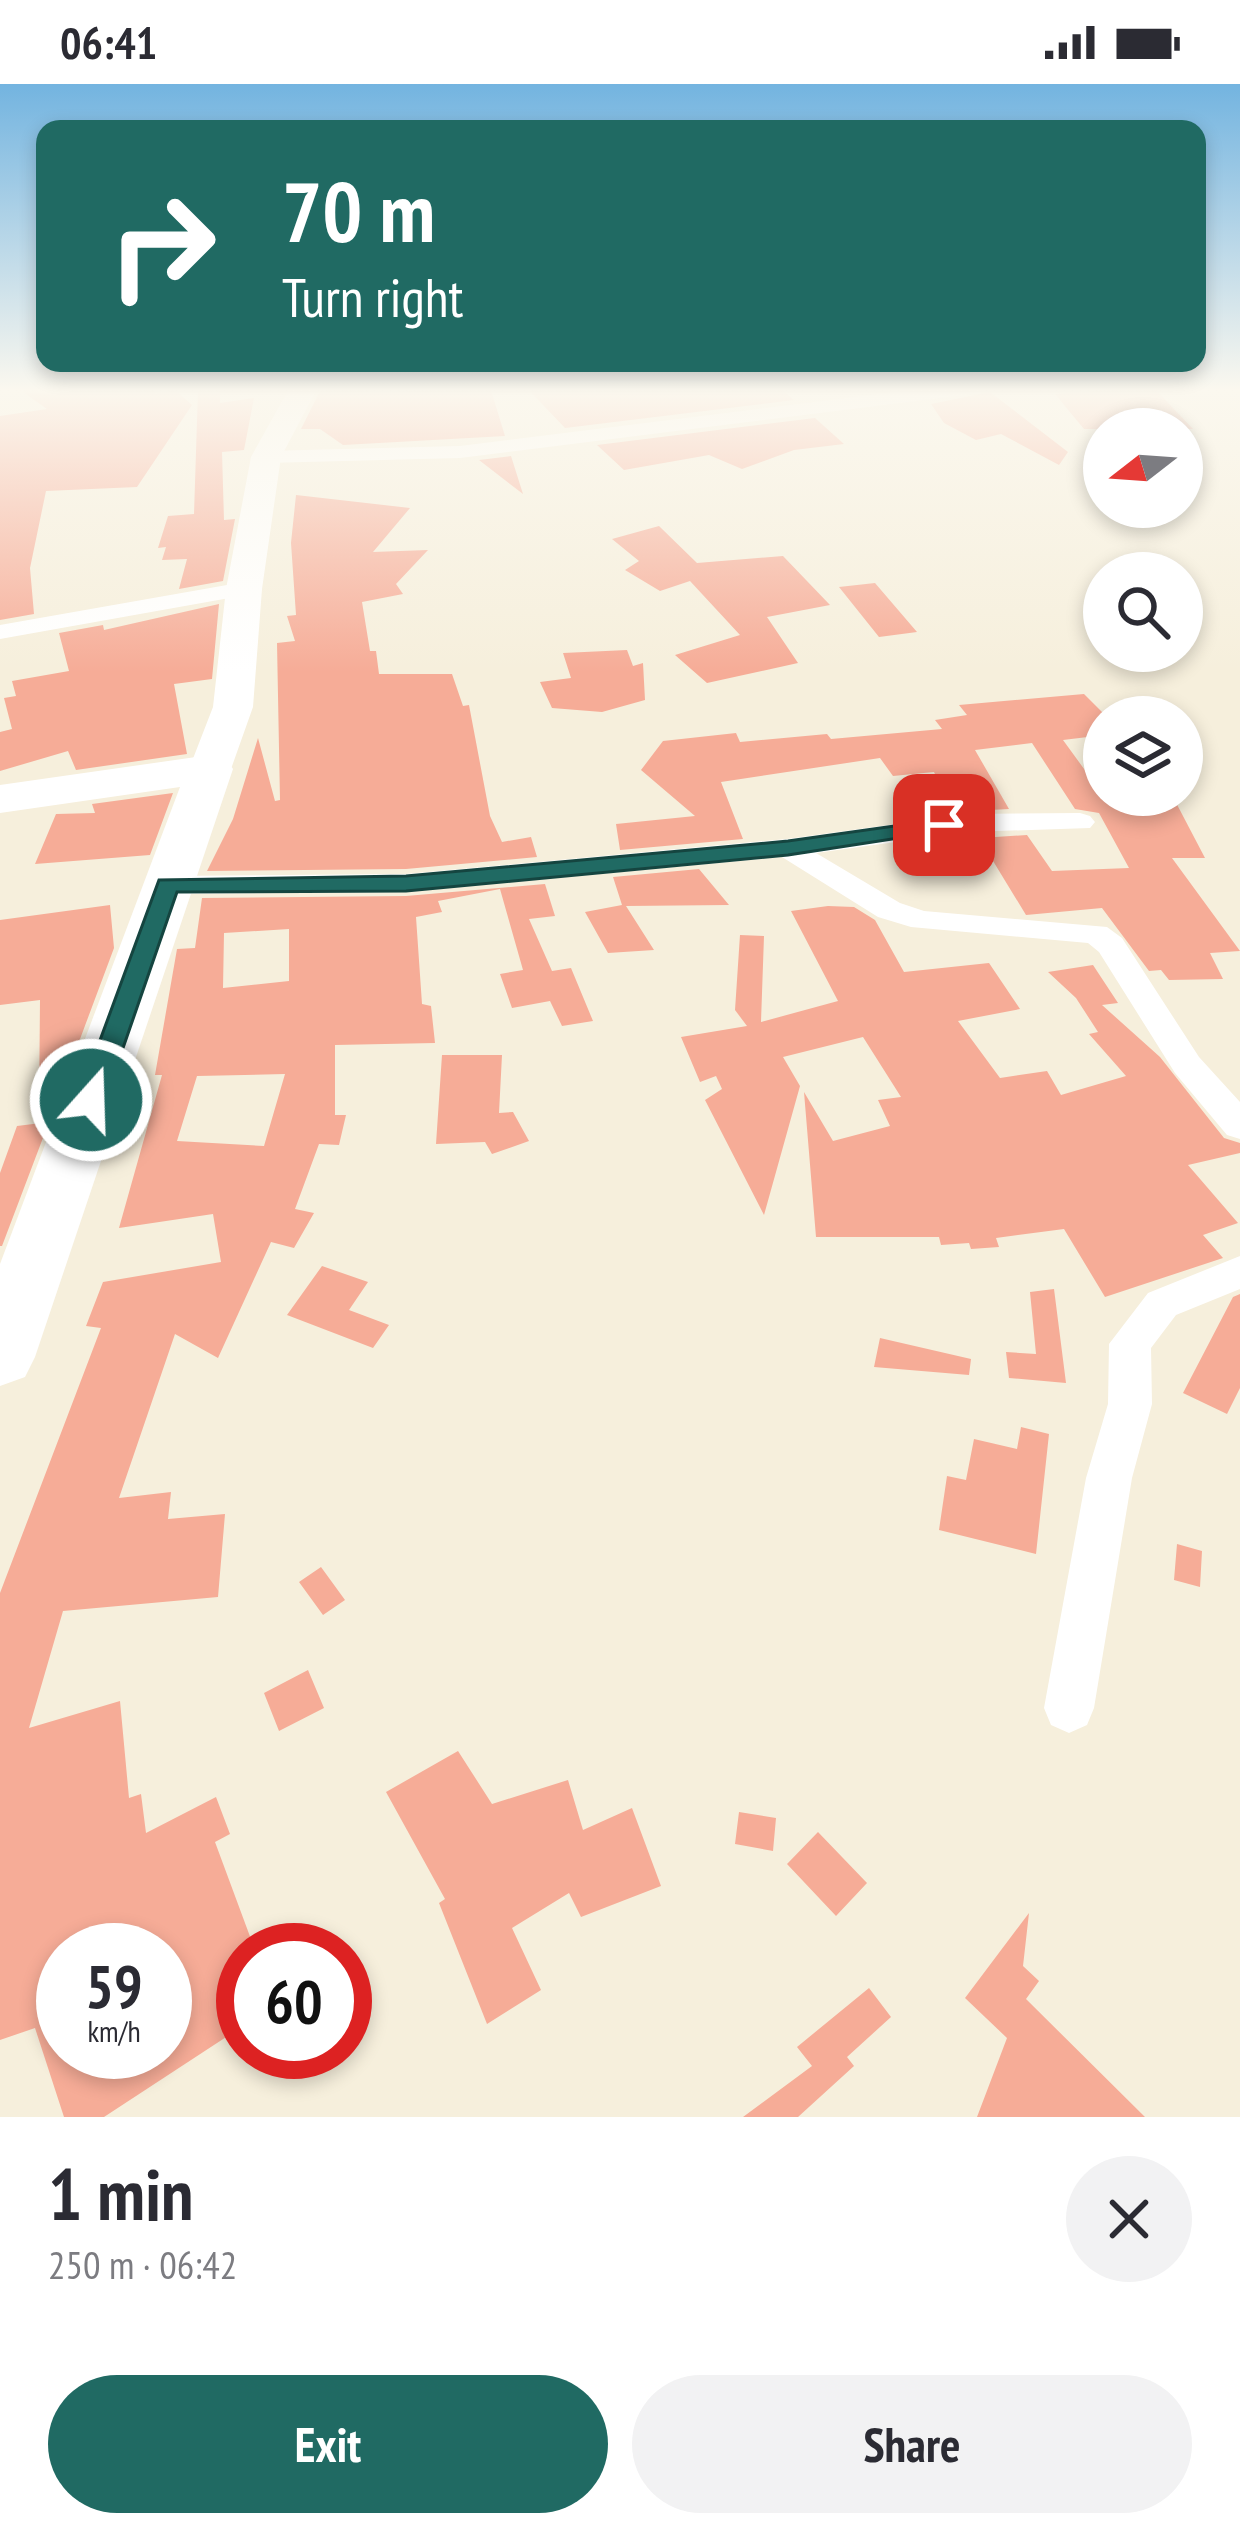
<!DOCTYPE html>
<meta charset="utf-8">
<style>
body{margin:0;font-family:"PT Sans Narrow",sans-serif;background:#f2f2f3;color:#2b2b33;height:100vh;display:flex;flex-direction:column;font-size:45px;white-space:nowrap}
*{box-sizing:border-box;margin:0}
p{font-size:39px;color:#7c7c81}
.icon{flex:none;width:66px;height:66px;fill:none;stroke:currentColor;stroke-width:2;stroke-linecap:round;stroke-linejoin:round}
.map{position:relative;height:2033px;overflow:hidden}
.sheet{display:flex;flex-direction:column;background:#fff;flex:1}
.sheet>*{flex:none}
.hud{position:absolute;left:36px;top:36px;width:1170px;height:252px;border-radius:24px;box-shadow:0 6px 18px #0003;background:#206a63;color:#fff;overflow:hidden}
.needle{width:78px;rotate:253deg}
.buttons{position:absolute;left:1083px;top:324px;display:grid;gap:24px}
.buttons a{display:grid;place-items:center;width:120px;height:120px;border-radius:50%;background:#fff;box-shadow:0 6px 18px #0003;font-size:60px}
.speed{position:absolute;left:36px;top:1839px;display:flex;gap:24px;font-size:60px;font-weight:700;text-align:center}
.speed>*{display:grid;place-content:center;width:156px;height:156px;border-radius:50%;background:#fff;box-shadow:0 6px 18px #0003;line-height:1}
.speed small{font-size:30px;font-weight:400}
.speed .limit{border:18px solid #d22;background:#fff;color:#111}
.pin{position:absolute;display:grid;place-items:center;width:102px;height:102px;color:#fff;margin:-51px;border-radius:24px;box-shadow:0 6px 18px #0006}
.me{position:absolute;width:132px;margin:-66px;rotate:20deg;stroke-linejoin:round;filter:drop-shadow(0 0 9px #0008)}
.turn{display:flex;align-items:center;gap:42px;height:252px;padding:0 48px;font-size:54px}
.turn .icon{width:156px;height:156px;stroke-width:2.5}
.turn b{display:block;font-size:84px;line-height:102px}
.round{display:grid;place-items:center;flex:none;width:126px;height:126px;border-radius:63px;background:#f2f2f3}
.summary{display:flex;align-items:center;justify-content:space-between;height:204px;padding:0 48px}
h1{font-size:72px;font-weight:600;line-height:90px}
.primary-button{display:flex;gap:24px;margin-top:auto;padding:24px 48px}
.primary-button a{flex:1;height:138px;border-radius:72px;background:#206a63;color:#fff;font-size:48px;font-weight:600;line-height:138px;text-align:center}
.primary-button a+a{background:#f2f2f3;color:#2b2b33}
.status{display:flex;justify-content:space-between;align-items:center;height:84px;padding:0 60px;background:#fff;direction:ltr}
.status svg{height:33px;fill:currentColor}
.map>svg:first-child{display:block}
</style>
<div class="status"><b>06:41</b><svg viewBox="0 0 49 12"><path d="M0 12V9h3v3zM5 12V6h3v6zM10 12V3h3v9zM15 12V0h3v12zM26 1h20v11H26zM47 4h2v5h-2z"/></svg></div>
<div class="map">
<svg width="1240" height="2033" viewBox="0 0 1240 2033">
<rect width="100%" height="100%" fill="#f6efdc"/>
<!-- building -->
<path fill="#f6ac97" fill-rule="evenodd" d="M 16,303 L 154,303 L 155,310 L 175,306 L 192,321 L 137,403 L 46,407 L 30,484 L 34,530 L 0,536 L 0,332 L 47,325 Z
M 322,303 L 370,303 L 369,309 L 490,303 L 505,352 L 343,361 L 320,345 L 301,345 Z
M 526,303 L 779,303 L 794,316 L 565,344 Z
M 1153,303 L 1193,345 L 1084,345 L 1055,310 Z
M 198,306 L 220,306 L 220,319 L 254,314 L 244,366 L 222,368 L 224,436 L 235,435 L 223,497 L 179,505 L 187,475 L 162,476 L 166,463 L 158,464 L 168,432 L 194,430 Z
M 990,308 L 1068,368 L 1059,381 L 1001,350 L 976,356 L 944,339 L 931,320 Z
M 815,334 L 844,360 L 794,366 L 742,385 L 709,371 L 624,386 L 597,361 Z
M 511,372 L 523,410 L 479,376 Z
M 296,411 L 410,424 L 373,468 L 428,466 L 396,500 L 403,510 L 362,518 L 370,567 L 376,567 L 379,590 L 452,590 L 463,622 L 469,621 L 490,732 L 502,758 L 531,753 L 537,773 L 406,785 L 207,787 L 233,735 L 258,654 L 275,717 L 280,716 L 277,559 L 295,557 L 287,532 L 296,531 L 291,459 Z
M 659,442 L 697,479 L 783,472 L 830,521 L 767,533 L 798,579 L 707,599 L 675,571 L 740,551 L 690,497 L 660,507 L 625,486 L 639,477 L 612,455 Z
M 875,499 L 917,548 L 879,553 L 839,503 Z
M 219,520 L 212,595 L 174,600 L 187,670 L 76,686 L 68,667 L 0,687 L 0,648 L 12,645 L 4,614 L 16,612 L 12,597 L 69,587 L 59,549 L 103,541 L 104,546 Z
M 627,566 L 633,582 L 643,579 L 645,616 L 602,628 L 552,624 L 540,598 L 571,594 L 563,569 Z
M 1084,610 L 1104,630 L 1104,651 L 1063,656 L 1103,711 L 1172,711 L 1205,774 L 1172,774 L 1240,867 L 1210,869 L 1223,895 L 1169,896 L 1161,886 L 1149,887 L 1102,824 L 1026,831 L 990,772 L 955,780 L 948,772 L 937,774 L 935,757 L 1027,751 L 1052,787 L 1129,784 L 1099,729 L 1075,725 L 1032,659 L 975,666 L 1009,725 L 953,728 L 934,688 L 893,692 L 880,674 L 721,698 L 743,755 L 620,766 L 616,740 L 695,732 L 641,686 L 663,657 L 736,649 L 740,658 L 827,650 L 831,655 L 942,645 L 935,636 L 967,631 L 959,621 Z
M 173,709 L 150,771 L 35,780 L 56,730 L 95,729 L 92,720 Z
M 699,785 L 729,821 L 626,822 L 654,866 L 608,869 L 585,828 L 622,821 L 613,793 Z
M 545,800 L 555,832 L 529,835 L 552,887 L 571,884 L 593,937 L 562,942 L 550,917 L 512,924 L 500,890 L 523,886 L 500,805 L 438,817 L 442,828 L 416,833 L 422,920 L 431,922 L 435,959 L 335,961 L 335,1031 L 346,1031 L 339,1061 L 319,1060 L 295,1125 L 314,1129 L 294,1164 L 271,1158 L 218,1274 L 175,1250 L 119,1414 L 171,1408 L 168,1435 L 225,1430 L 218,1513 L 63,1527 L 29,1644 L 120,1617 L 129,1714 L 141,1710 L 146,1749 L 216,1713 L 230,1750 L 215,1758 L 255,1866 L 243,1866 L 243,1942 L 104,2033 L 64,2033 L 35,1944 L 0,1956 L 0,1509 L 101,1244 L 86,1242 L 103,1198 L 221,1178 L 213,1130 L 119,1144 L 162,991 L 155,991 L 177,865 L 195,864 L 202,814 L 406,812 ZM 289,845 L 289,897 L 223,904 L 224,849 ZM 285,990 L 264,1062 L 177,1057 L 197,992 ZM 63,1866 L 165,1866 L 165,1968 L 63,1968 Z
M 110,821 L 114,864 L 55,1022 L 39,1024 L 40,916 L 0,921 L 0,836 Z
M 828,822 L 854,823 L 875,836 L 904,888 L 989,879 L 1020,925 L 958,937 L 1000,994 L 1047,987 L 1061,1011 L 1126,992 L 1089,950 L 1098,948 L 1076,914 L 1048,888 L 1093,881 L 1118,919 L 1102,921 L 1160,973 L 1224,1054 L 1240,1059 L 1240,1069 L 1188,1081 L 1238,1139 L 1203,1151 L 1223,1174 L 1105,1213 L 1064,1145 L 996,1154 L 999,1163 L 971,1165 L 969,1159 L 941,1161 L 939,1153 L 816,1153 L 804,1008 L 833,1057 L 890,1042 L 878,1016 L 901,1013 L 863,953 L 783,973 L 800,1002 L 764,1131 L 705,1016 L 722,1005 L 716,992 L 700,998 L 681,953 L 747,942 L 735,926 L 740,851 L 764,852 L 761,938 L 838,917 L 791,827 Z
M 442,971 L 502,971 L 499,1029 L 513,1028 L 529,1057 L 492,1070 L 485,1058 L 436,1060 Z
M 49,1038 L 2,1162 L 0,1162 L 0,1089 L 17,1042 Z
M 322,1182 L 368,1198 L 349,1226 L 389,1241 L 373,1264 L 287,1231 Z
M 1054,1205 L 1066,1299 L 1009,1294 L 1006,1268 L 1036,1270 L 1030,1208 Z
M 1240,1210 L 1240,1304 L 1227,1330 L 1183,1309 L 1233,1213 Z
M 880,1254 L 971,1275 L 969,1291 L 874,1283 Z
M 1021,1343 L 1049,1350 L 1036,1470 L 939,1446 L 947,1392 L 966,1396 L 974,1355 L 1017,1365 Z
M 1177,1460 L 1202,1467 L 1200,1503 L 1174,1496 Z
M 321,1483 L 345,1516 L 323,1531 L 299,1498 Z
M 308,1586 L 324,1624 L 279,1647 L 264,1609 Z
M 458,1667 L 492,1720 L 568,1696 L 583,1746 L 632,1724 L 661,1802 L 581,1833 L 569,1809 L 512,1844 L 541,1906 L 487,1940 L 439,1819 L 445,1815 L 386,1708 Z
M 739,1728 L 776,1734 L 773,1767 L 735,1760 Z
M 818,1748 L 867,1799 L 836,1832 L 787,1780 Z
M 1029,1829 L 1023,1882 L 1039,1897 L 1026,1915 L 1145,2033 L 977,2033 L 1007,1954 L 965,1914 Z
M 869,1904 L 891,1933 L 847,1973 L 854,1982 L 798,2033 L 743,2033 L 812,1982 L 797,1963 Z"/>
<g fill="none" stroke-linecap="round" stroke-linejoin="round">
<!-- street -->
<path fill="#fff" fill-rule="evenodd" d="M 935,303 L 989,303 L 980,309 L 460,374 L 266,379 L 256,373 L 266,367 L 460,362 Z
M 244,498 L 252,500 L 252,510 L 0,555 L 0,541 Z
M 1080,729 L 1090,732 L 1095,738 L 1090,744 L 968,748 L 816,769 L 900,819 L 924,827 L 1107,843 L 1122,854 L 1199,973 L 1240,1018 L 1240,1055 L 1227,1051 L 1175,989 L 1099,868 L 1088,859 L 911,843 L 878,833 L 782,773 L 406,808 L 167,810 L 152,801 L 167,792 L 406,790 L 787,755 L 968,730 Z
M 1240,1172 L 1240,1205 L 1176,1231 L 1151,1264 L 1152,1320 L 1132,1394 L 1094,1624 L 1087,1641 L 1069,1649 L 1051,1641 L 1044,1624 L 1086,1394 L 1108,1320 L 1109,1260 L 1148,1209 Z"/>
<!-- secondary -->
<path fill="#fff" fill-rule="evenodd" d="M 290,303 L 318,303 L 281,373 L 262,505 L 253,623 L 231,685 L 225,694 L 195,694 L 189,685 L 213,623 L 226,505 L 251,373 Z"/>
<!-- primary -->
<path fill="#fff" fill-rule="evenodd" d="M 210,671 L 227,675 L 233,685 L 35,1273 L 25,1293 L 0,1302 L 0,1180 L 180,703 L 0,729 L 0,701 Z"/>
</g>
<!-- sky -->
<linearGradient id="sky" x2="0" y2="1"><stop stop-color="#73b4e0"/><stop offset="0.52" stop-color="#fbf8ef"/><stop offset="1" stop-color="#fbf8ef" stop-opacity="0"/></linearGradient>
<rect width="1240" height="588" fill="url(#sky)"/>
<!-- route -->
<path fill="#206a63" stroke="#154540" stroke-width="3" d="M 944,735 L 951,737 L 951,746 L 788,771 L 406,807 L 177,808 L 105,1016 L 91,1025 L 78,1016 L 159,796 L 406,792 L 788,757 Z"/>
</svg>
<div class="buttons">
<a><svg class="needle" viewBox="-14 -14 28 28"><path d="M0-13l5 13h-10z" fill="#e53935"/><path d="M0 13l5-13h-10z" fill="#7c7c81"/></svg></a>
<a><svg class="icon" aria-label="search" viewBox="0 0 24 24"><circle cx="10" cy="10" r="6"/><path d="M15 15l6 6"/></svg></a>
<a><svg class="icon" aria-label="layers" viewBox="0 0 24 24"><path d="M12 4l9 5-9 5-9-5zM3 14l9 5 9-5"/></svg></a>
</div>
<div class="speed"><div>59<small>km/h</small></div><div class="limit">60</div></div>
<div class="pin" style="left:944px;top:741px;background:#d93025"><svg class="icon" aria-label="arrive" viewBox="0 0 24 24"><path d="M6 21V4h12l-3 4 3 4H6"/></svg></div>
<svg class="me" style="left:91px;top:1016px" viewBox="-20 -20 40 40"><circle r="17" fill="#206a63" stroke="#fff" stroke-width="3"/><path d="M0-11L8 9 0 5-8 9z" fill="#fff"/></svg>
<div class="hud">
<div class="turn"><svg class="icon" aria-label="right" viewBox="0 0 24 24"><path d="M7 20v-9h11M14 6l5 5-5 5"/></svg><div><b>70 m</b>Turn right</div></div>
</div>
</div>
<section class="sheet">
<div class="summary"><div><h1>1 min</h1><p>250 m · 06:42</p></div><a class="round"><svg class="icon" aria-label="close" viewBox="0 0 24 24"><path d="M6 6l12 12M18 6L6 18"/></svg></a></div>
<div class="primary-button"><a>Exit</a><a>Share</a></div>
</section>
